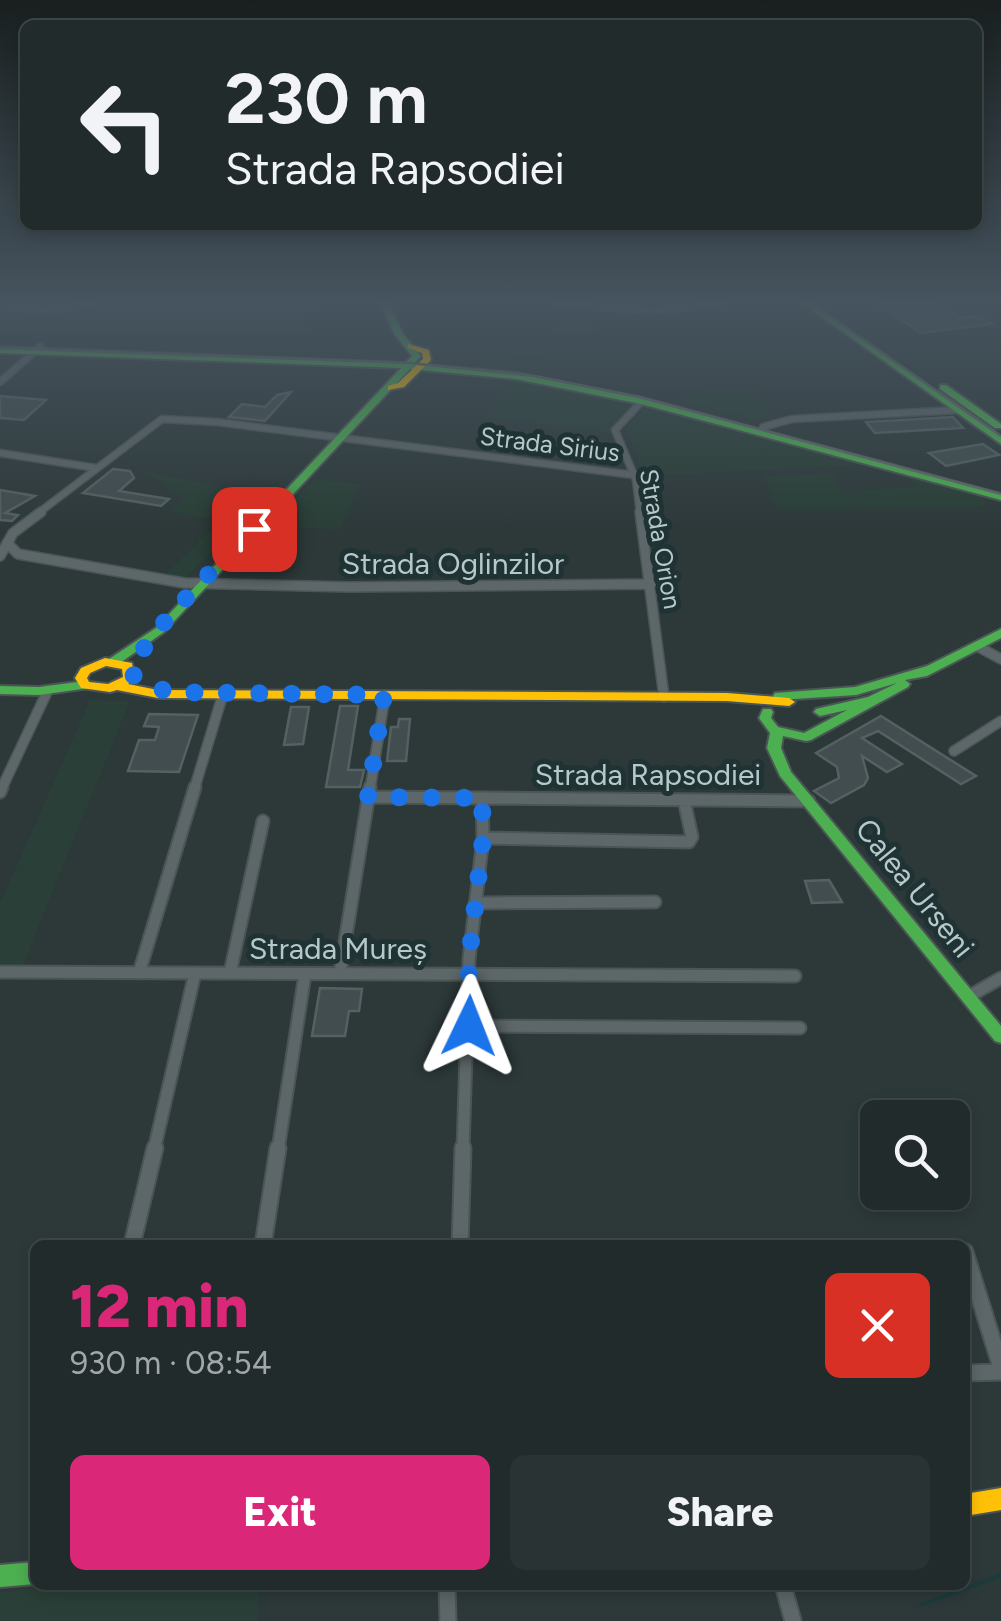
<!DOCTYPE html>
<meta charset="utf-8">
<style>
body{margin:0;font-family:Figtree,sans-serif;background:#2a3333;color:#f1f3f6;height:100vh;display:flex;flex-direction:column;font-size:38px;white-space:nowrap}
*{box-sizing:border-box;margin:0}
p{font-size:32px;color:#a2a7a9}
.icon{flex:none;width:55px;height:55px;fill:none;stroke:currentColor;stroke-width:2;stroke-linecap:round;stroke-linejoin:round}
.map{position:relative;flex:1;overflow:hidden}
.side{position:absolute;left:30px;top:1240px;width:940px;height:350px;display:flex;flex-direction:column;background:#222b2b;border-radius:15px;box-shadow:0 5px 15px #0003,0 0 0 2px #3f4747}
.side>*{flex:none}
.hud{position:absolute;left:20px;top:20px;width:962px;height:210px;border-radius:15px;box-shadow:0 5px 15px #0003,0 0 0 2px #3f4747;background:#222b2b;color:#f1f3f6;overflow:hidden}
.tools{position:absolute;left:860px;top:1100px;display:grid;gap:20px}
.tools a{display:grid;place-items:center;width:110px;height:110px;border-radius:15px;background:#222b2b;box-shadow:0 5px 15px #0003,0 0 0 2px #3f4747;font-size:50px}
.pin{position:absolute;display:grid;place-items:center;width:85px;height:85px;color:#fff;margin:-42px;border-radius:20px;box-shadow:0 5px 15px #0006}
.me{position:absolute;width:110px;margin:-55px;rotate:2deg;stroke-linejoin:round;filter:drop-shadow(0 0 8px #0008)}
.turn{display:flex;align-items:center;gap:35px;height:210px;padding:0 40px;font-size:45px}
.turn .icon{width:130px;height:130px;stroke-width:2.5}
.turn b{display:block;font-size:70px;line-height:85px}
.round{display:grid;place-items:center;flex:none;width:105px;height:105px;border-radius:15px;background:#2a3333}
.summary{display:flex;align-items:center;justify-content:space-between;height:170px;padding:0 40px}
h1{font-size:60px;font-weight:800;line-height:75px;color:#db2777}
.primary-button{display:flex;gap:20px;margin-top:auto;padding:20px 40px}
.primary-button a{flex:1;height:115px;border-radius:15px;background:#db2777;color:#fff;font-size:40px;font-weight:800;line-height:115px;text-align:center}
.primary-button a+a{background:#2a3333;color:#f1f3f6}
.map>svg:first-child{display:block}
</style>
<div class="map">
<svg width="1001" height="1621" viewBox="0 0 1001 1621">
<rect width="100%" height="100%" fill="#2d3939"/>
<!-- green -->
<path fill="#2a3f37" d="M 103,303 L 312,303 L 318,311 L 301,314 C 308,330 318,334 325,353 L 0,340 L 0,309 L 54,311 Z
M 578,317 L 601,328 L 562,354 L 550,349 L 537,357 L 501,353 Z
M 509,377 L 642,401 L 616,434 L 485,418 L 501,395 L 511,394 Z
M 752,386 L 770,417 L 760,421 L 680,400 L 690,394 Z
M 647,405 L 864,465 L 645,476 L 625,428 Z
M 142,471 L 267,495 L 239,524 L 169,512 L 184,497 Z
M 833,473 L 843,492 L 916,486 L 905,474 L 980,495 L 987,507 L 778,510 L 764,476 Z
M 315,479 L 361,484 L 340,529 L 265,528 Z
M 215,526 L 234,529 L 184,580 L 164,576 Z
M 90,700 L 130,701 L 22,967 L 0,967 L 0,904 Z
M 94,1585 L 260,1585 L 257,1621 L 0,1621 L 0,1592 Z"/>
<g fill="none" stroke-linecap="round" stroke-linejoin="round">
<!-- stream -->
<path stroke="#1c3b3d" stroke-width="4" d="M 921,1605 L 1001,1575"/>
</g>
<!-- building -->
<path fill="#414d4e" stroke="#546061" stroke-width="2.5" d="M 877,303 L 937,303 L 960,318 L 979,316 L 992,324 L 921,333 Z
M 291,392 L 265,421 L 229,417 L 242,404 L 265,407 L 277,395 Z
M 0,396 L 22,398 L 46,400 L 24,420 L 0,418 Z
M 953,417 L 963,428 L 875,433 L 866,422 Z
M 983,444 L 999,455 L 946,466 L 929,453 Z
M 113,469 L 130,471 L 134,478 L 119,491 L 169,499 L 161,506 L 83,493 Z
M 0,490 L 35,496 L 5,513 L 18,515 L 12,521 L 0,520 Z
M 340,706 L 358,706 L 348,770 L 364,770 L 360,787 L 326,787 Z
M 291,707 L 309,707 L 303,744 L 284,745 Z
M 149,714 L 198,715 L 179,772 L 128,771 L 139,740 L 155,740 L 159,727 L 144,726 Z
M 881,716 L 976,776 L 961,784 L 878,731 L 862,738 L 902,764 L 887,772 L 862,756 L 868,778 L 864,785 L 831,803 L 814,791 L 839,778 L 837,767 L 816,753 Z
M 399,719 L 410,719 L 406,761 L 387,761 L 391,727 L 398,727 Z
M 829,880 L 842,902 L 812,903 L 805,881 Z
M 320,988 L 362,989 L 359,1011 L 349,1011 L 345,1036 L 312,1036 Z"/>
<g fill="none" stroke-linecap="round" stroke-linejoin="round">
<defs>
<path id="street-far3" d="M 558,303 L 652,311 L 721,303
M 0,306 L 48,310 L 95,303
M 0,382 L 41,346
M 763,427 L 792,419 L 958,410
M 0,453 L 96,468
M 37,514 L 162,419 L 217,422 L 634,475
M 640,514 L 636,480 L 615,430 L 642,401"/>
<path id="street-far2" d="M 640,512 L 664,697
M 7,543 L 18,554 L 184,583 L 350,587 L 651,584
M 0,556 L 13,533 L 41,512
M 977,646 L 1001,659
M 954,751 L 1001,721
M 1,790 L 48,690
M 194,790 L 223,694
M 370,790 L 385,695"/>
<path id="street-far1" d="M 0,792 L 2,787
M 367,797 L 809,801
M 483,838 L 689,842 L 692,837 L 684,800
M 475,903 L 655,902
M 0,972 L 795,976
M 139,973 L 195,787
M 230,973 L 263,821
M 340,973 L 370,787
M 968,997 L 1001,978
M 469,1026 L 800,1028
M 154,1150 L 195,973
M 278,1150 L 305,974
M 463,1150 L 469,959 L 483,838 L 482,798"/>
<path id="street" d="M 132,1245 L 155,1148
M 263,1245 L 278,1148
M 460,1245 L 463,1148
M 965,1252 L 1001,1367
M 965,1373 L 1001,1372
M 447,1585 L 448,1621
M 783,1585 L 793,1621"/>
<path id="fast" d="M 380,303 L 388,303 L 403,334 L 421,356 L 414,364 L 516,373 L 642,398 L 1001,494 L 1001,500 L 641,404 L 516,379 L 410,369 L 164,632 L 117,665 L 109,665 L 107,662 L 109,659 L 156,628 L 401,368 L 0,353 L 0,347 L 405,363 L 412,356 L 395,335 Z
M 802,303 L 811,303 L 1001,437 L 1001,444 Z
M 940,385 L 946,385 L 1001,424 L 1001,428 L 995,428 L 940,389 Z
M 1001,629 L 1001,638 L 927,676 L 905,680 L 910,684 L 908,687 L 811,740 L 806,741 L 783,736 L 781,748 L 791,772 L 1001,1026 L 1001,1043 L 995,1041 L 780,776 L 767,748 L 770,733 L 759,718 L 763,709 L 771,709 L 773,712 L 771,718 L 778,727 L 804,733 L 847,710 L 820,716 L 814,712 L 816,709 L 868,697 L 897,683 L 856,695 L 779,700 L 773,696 L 775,693 L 855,687 L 927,666 Z
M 85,681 L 89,682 L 91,685 L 89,688 L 39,695 L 0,694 L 0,686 L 39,687 Z
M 35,1562 L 35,1584 L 0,1587 L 0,1565 Z"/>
<path id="slow" d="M 408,344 L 429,350 L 431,360 L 404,387 L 388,390 L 388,386 L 398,383 L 423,359 L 422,353 L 408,348 Z
M 105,658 L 132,663 L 135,679 L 128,684 L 158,690 L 727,693 L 789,698 L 795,702 L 789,706 L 727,701 L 158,698 L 117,690 L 110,692 L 81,688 L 75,678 L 81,668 ZM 106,666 L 122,669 L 123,677 L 108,684 L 89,682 L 87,678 L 90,673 Z
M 1001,1488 L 1001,1510 L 965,1516 L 965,1494 Z"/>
</defs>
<!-- street-far3 casing -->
<use href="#street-far3" stroke="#4b5556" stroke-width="9"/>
<!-- street-far2 casing -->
<use href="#street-far2" stroke="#4b5556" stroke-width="12"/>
<!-- street-far1 casing -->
<use href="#street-far1" stroke="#4b5556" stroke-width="15"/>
<!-- street casing -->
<use href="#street" stroke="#4b5556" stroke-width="19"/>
<!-- fast casing -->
<use href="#fast" stroke="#4b5556" stroke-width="4"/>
<!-- slow casing -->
<use href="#slow" stroke="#4b5556" stroke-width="4"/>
<!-- street-far3 -->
<use href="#street-far3" stroke="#5d6668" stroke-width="6"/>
<!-- street-far2 -->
<use href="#street-far2" stroke="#5d6668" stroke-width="9"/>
<!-- street-far1 -->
<use href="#street-far1" stroke="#5d6668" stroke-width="11"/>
<!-- street -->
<use href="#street" stroke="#5d6668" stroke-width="15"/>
<!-- fast -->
<use href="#fast" fill="#4caf50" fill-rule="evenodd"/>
<!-- slow -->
<use href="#slow" fill="#ffc107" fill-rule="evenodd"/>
<!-- tram -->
<path stroke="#616a6b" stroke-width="2.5" d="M 811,303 L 1001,436
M 0,348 L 409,363 L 534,376 L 639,397 L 1001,494"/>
</g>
<!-- sky -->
<linearGradient id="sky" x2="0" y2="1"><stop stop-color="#191f1f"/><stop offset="0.57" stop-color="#46545f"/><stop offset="1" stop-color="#46545f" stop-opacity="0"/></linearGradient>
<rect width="1001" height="530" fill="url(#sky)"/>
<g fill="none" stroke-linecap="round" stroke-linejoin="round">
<!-- route -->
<path stroke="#1a73e8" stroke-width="18" stroke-dasharray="0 32.4" d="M 254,529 C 228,555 135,644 131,674 L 167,692 L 384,695 L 368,797 L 482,798 L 483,838 L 469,959 L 469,1026"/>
</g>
<g text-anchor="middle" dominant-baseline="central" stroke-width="10" stroke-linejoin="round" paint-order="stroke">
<!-- far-street labels -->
<g font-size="25" fill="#b7c8ca" stroke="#203334">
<text transform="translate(550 444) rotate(7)">Strada Sirius</text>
<text transform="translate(661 539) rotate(80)">Strada Orion</text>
</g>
<!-- street labels -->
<g font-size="30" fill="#b7c8ca" stroke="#203334">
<text x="453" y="563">Strada Oglinzilor</text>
<text x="648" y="774">Strada Rapsodiei</text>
<text transform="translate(915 888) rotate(51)">Calea Urseni</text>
<text x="338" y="948">Strada Mureș</text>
</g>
</g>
</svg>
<div class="tools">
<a><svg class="icon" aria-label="search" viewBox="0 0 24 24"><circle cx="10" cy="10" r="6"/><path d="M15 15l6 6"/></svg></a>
</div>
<div class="pin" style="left:254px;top:529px;background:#d93025"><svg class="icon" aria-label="arrive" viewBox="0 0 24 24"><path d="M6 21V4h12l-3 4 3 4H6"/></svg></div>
<svg class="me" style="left:469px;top:1026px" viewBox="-20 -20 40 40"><path d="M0-17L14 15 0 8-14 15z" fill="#1a73e8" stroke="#fff" stroke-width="4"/></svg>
<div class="hud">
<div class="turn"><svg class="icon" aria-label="left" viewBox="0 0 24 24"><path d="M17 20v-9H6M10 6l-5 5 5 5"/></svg><div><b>230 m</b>Strada Rapsodiei</div></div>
</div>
<section class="side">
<div class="summary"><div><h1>12 min</h1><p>930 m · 08:54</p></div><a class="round" style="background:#d93025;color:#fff"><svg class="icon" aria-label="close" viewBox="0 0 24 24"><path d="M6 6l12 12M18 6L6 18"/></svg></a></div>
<div class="primary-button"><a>Exit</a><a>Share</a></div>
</section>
</div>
